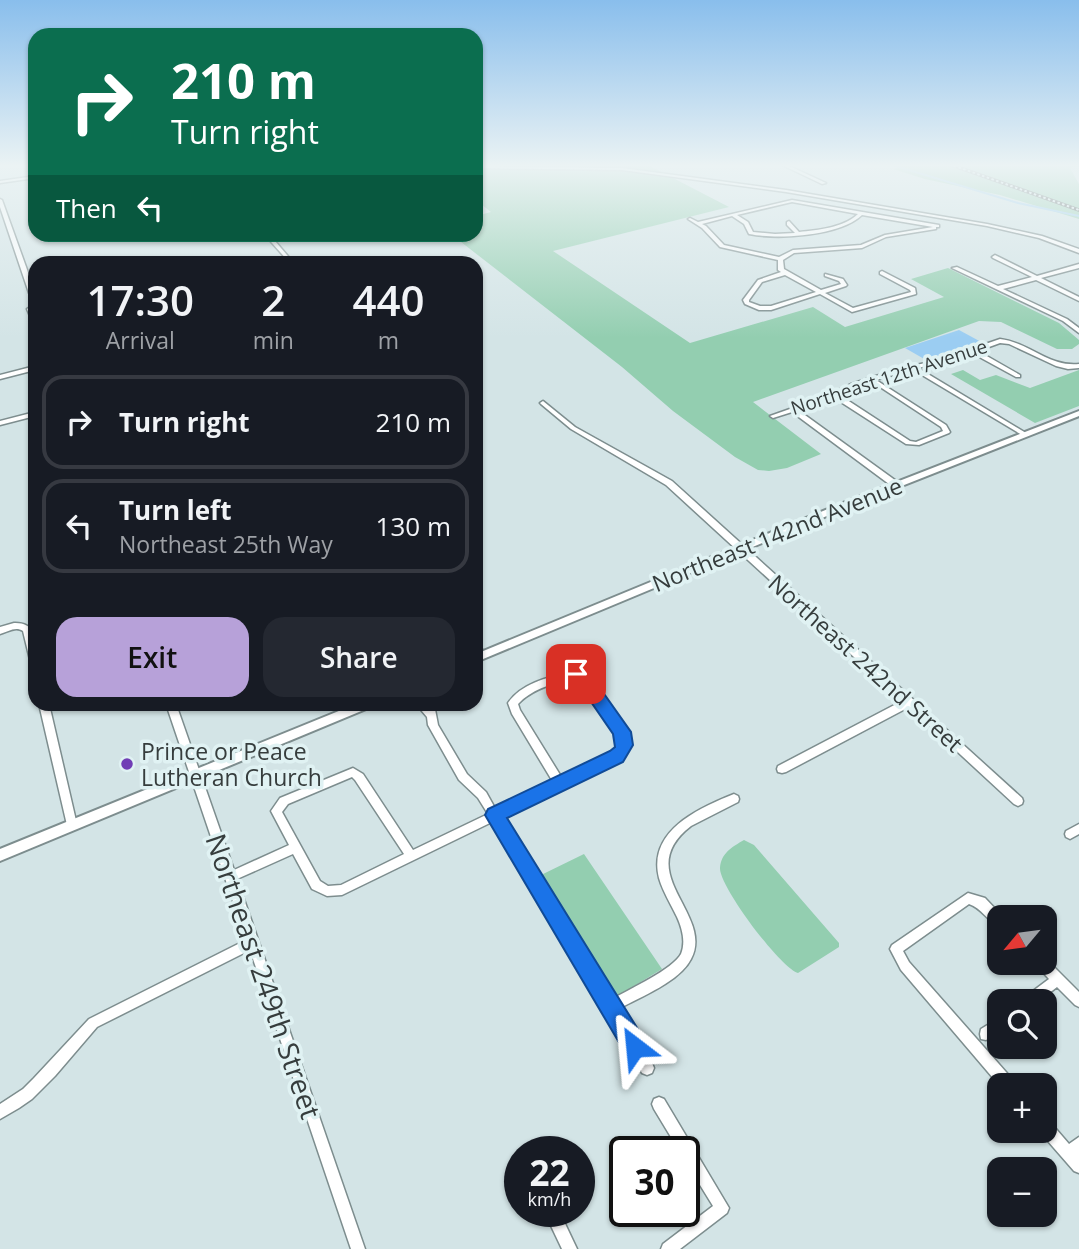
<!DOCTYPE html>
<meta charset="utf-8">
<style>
body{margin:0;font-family:"Open Sans",sans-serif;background:#242831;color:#f1f3f6;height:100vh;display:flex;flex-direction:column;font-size:26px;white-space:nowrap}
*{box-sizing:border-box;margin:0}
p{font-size:23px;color:#9ea1a6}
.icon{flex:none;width:38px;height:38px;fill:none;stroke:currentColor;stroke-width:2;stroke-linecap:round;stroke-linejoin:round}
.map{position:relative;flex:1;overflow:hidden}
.side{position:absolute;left:28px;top:256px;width:455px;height:455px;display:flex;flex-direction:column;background:#171b24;border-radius:21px;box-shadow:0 2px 5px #0004}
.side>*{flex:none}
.hud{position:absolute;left:28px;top:28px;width:455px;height:214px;border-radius:21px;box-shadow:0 2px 5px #0004;background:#0b6e4f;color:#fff;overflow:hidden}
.needle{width:46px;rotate:241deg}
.controls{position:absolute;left:987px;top:905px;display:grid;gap:14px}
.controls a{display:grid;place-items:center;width:70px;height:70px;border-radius:14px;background:#171b24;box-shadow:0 2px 5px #0004;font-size:35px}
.speed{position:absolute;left:504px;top:1136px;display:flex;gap:14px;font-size:35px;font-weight:700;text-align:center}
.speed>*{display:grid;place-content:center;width:91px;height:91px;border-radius:50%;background:#171b24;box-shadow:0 2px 5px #0004;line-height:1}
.speed small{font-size:18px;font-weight:400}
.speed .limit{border:4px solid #111;border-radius:10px;background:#fff;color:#111}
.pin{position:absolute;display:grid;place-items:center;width:60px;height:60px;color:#fff;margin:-30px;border-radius:14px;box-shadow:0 4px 10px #0006}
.me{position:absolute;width:77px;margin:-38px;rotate:331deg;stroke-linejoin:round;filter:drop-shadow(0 0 5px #0008)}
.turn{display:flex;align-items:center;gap:24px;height:147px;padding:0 28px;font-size:32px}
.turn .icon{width:91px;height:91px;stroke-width:2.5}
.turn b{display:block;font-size:49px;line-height:60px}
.then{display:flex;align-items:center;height:66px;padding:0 28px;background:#0003;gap:14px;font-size:26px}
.eta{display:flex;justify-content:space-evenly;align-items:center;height:119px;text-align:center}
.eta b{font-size:42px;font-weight:600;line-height:49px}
.cta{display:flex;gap:14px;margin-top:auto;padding:14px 28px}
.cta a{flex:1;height:80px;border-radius:21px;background:#b7a1d9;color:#111;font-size:28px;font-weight:600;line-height:80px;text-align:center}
.cta a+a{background:#242831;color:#f1f3f6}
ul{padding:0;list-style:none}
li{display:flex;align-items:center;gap:21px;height:94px;margin:0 14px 10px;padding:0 14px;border:4px solid #363941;border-radius:21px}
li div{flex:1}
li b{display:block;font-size:26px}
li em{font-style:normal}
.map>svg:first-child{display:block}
</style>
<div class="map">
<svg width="1079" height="1249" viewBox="0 0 1079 1249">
<rect width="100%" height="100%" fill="#d3e4e6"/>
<!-- green -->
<path fill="#93ceb0" d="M 476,164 L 646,164 L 729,207 L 553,251 L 690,343 L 813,307 L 845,327 L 944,297 L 911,279 L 948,268 L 1059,323 L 1079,340 L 1079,344 L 1072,349 L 1057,349 L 1001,322 L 979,321 L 753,402 L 821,454 L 787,468 L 769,471 L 758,470 L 735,457 L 673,411 L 622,367 L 452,235 L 476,234 L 476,216 L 491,212 L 476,200 Z
M 908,164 L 1079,164 L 1079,166 L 1070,168 L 1079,184 L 1079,219 L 1000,195 L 925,179 L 893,169 Z
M 963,370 L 980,380 L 996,375 L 1030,388 L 1079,370 L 1079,406 L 1035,423 L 951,374 Z
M 744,840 L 754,845 L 839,943 L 839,947 L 798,973 C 781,969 719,886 720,868 C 721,853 732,847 744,840 Z
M 584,854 L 662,969 L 621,994 L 616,995 L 607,990 L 539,876 Z"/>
<!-- water -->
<path fill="#9bcdf2" d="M 959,330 L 983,343 L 926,360 L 905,348 Z"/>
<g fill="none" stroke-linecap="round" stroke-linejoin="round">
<!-- stream -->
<path stroke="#9bcdf2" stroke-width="2" d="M 889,164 L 1018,203 L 1079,216"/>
<defs>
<path id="minor" d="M 780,164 L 785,164 L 826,183 L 822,184 Z
M 476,166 L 622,168 L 786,190 L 987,224 L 1042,236 L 1079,249 L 1079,253 L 1039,238 L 987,226 L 786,192 L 622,170 L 476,168 Z
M 35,176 L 35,178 L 0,183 L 0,181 Z
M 0,199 L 2,200 L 35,292 L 35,296 L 29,293 L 0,207 Z
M 792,200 L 939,225 L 939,227 L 936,227 L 936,229 L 886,237 L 862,248 L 794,253 L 783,260 L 784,269 L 821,290 L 841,284 L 839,281 L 825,276 L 825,274 L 843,279 L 847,285 L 846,286 L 825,293 L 853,308 L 911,292 L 910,290 L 880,274 L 880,272 L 882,271 L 915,288 L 916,294 L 852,312 L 820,294 L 771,310 L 759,310 L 745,304 L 743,300 L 758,280 L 781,272 L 778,270 L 778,260 L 720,247 L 702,228 L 688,219 L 690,218 L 698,222 ZM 792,202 L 858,214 C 843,228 818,230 799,232 L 789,221 L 787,222 L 787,225 L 795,233 L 775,234 L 753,232 L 748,222 L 737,215 ZM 862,215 L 933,227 L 885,235 L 861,245 L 793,250 L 779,257 L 724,245 L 706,226 L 702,224 L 732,216 L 744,224 L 749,234 C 779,240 840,236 862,215 ZM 785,275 L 816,292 L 771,306 L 760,306 L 749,302 L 749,300 L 762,282 Z
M 264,234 L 269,234 L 293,262 L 289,262 Z
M 995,255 L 1037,276 L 1079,264 L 1079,268 L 1041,278 L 1079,297 L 1079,301 L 1036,280 L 1003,289 L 1067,319 L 1079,328 L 1079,333 L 1063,321 L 952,268 L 957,267 L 998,286 L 1032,277 L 993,258 L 992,257 Z
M 30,307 L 32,308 L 35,314 L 35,323 L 32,321 L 27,309 Z
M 1000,339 C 1031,343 1048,367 1079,364 L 1079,368 L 1068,369 L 1056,366 L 1009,344 L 1000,343 L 978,351 L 1020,375 L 1020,377 L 1016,377 L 972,353 L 943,362 L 918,368 L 1026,433 L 1026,435 L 1022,435 L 912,369 L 876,380 L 946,425 L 950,432 L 949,433 L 919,445 L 906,444 L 833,397 L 798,410 L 899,483 L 899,487 L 893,487 L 792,412 L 773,418 L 770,416 L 821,398 L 851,384 L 898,369 L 939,360 ZM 871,381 L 941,427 L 943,431 L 916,442 L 910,441 L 838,394 L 855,386 Z
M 35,366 L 35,370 L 0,379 L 0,375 Z
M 543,401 L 575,427 L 672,481 L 1022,798 L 1023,801 L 1022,804 L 1018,806 L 1014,804 L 909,707 L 786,772 L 782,773 L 778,772 L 777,769 L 778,766 L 902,701 L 666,485 L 571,429 L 541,404 L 540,403 Z
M 35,412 L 35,416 L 0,425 L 0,421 Z
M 14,623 C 39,622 35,645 35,663 L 32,662 L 30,660 L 23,631 C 15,626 8,632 0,634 L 0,627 Z
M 476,643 L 479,644 L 486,656 L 484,658 L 478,658 L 476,655 Z
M 568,673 L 577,673 L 587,675 L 625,729 L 629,745 L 621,759 L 501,817 L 614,998 C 630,989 673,969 681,954 C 686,942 682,928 677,917 C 671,904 663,892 659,878 C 647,831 699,808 734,794 L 738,796 L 739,799 L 738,802 L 691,826 C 630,873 715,914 691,959 C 680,981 641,997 620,1008 L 652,1063 L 654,1068 L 652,1073 L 647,1075 L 642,1073 L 608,1010 L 492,822 L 342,895 L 327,896 L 312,889 L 293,854 L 237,879 L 365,1249 L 351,1249 L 250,950 L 97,1027 L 55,1076 L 32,1099 L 19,1108 L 0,1119 L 0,1104 L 23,1089 L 34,1078 L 89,1019 L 246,940 L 166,704 L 176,704 L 234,870 L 289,845 L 271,811 L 280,798 L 353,768 L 363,774 L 413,850 L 488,814 L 478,798 L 459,780 L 428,725 L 427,717 L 416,704 L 434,704 L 438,725 L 467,774 L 486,792 L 496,810 L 553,782 L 512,714 L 508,703 C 521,684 547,677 568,673 ZM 568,680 L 581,681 L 617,733 L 619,745 L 613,753 L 562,778 L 520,710 L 518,704 C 531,690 550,684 568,680 ZM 352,777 L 355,780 L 404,854 L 341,885 L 328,886 L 320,881 L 282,812 L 288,804 Z
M 39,704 L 49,704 L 77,825 L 76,828 L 72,830 L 68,828 L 67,825 Z
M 1079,824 L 1079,834 L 1070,839 L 1066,837 L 1065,834 L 1066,831 Z
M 968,893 L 985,898 L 1003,917 L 999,917 L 999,926 C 987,921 982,908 969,904 L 903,951 L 909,962 L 1013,1080 L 1015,1085 L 999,1085 L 901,970 L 890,949 L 892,945 Z
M 1045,958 L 1079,992 L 1079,1007 L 1075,1005 L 1057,987 L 1039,1001 L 1023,1001 L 1025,997 L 1049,979 L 1037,966 L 1035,962 L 1045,962 Z
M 999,1018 L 999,1032 L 986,1040 L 981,1039 L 980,1034 L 981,1029 Z
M 659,1097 L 664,1099 L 729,1208 L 727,1213 L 680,1249 L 661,1249 L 663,1244 L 713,1206 L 684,1159 L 684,1152 L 680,1152 L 654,1109 L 652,1104 L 654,1099 Z
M 1045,1120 L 1050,1122 L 1069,1144 L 1079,1137 L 1079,1173 L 1074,1171 L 1040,1132 L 1040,1130 L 1045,1130 Z
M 544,1211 L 559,1211 L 577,1249 L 562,1249 Z"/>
<path id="major" d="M 1079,411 L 1079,416 L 846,508 L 476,662 L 476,654 L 840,504 Z
M 356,704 L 373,704 L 371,707 L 0,861 L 0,849 Z"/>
</defs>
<!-- minor casing -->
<use href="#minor" stroke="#7d8d8e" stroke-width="3"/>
<!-- major casing -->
<use href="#major" stroke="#7d8d8e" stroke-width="4"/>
<!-- minor -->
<use href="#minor" fill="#fff" fill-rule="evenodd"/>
<!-- major -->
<use href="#major" fill="#fff" fill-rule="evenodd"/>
<defs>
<path id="rail" d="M 949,164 L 1079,210"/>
</defs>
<!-- rail casing -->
<use href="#rail" stroke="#505959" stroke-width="3.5"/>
<!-- rail -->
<use href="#rail" stroke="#e0f2f3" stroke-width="2" stroke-dasharray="2.5" stroke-linecap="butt"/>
</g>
<!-- sky -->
<linearGradient id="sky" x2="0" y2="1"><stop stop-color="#89beec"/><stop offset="0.49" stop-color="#ebf3f4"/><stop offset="1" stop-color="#ebf3f4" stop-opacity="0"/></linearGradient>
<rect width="1079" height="338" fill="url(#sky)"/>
<!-- route -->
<path fill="#1a73e8" stroke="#114b97" stroke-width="2" d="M 576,668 L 590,674 L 631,732 L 633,745 L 623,762 L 507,818 L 644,1039 L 647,1047 L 644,1056 L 635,1059 L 627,1056 L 485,815 L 488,809 L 610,751 L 615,747 L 613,734 L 578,683 L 568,674 L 570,670 Z"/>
<!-- markers -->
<circle fill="#703db5" stroke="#e0f2f3" stroke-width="2.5" cx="127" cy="764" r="7"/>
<g text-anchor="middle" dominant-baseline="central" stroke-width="7" stroke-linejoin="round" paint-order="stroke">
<!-- far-street labels -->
<g font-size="19" fill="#363d3d" stroke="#e0f2f3">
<text transform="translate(889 377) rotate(-18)">Northeast 12th Avenue</text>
</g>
<!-- street labels -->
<g font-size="23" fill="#363d3d" stroke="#e0f2f3">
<text transform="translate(777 534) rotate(-22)">Northeast 142nd Avenue</text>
<text transform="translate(866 663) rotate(42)">Northeast 242nd Street</text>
</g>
<!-- poi labels -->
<g font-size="23" fill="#363d3d" stroke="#e0f2f3" text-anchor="start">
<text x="141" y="751">Prince or Peace<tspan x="141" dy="26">Lutheran Church</tspan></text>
</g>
<!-- near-street labels -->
<g font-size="28" fill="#363d3d" stroke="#e0f2f3">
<text transform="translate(264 976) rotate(71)">Northeast 249th Street</text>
</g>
</g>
</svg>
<div class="controls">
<a><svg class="needle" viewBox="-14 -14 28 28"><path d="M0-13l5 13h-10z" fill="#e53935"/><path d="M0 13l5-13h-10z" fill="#9ea1a6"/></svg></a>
<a><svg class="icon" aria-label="search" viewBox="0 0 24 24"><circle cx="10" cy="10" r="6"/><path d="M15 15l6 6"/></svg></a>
<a>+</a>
<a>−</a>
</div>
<div class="speed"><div>22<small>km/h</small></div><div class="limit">30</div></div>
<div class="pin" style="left:576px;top:674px;background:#d93025"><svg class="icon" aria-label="arrive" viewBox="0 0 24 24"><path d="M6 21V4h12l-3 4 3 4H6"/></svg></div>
<svg class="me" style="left:635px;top:1047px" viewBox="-20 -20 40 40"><path d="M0-17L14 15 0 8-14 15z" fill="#1a73e8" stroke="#fff" stroke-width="4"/></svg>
<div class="hud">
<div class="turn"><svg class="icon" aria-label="right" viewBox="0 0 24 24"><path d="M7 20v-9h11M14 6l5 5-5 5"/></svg><div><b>210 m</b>Turn right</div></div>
<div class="then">Then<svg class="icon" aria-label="left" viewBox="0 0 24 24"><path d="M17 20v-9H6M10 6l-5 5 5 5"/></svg></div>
</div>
<section class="side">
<div class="eta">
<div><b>17:30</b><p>Arrival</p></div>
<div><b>2</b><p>min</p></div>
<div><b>440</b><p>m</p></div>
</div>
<ul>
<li><svg class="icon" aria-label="right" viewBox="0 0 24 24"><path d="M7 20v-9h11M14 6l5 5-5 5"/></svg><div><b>Turn right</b></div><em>210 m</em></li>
<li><svg class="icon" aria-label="left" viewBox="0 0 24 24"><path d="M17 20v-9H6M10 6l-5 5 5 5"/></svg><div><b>Turn left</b><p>Northeast 25th Way</p></div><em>130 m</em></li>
</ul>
<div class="cta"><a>Exit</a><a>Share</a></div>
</section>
</div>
